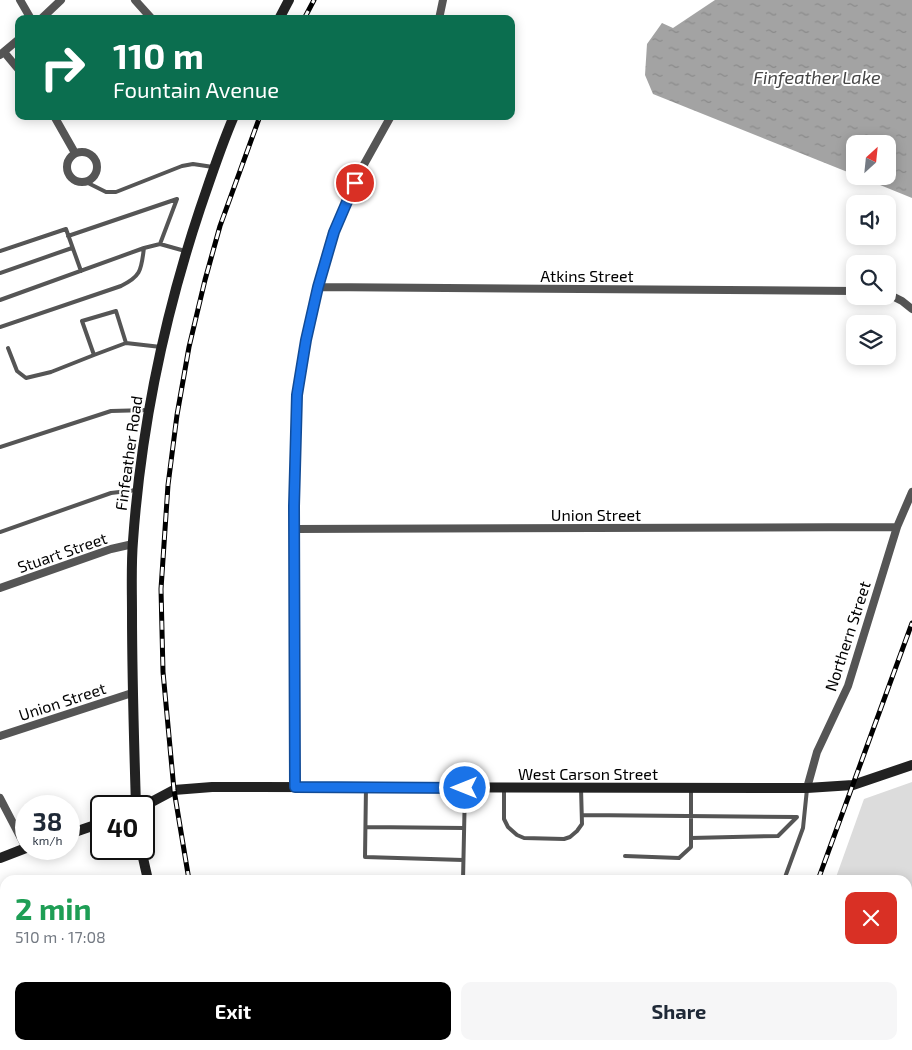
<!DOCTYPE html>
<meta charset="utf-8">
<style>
body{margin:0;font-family:"Exo 2",sans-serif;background:#f6f6f7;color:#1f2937;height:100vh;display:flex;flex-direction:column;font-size:19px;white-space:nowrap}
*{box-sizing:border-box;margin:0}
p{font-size:16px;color:#747a83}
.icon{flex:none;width:28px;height:28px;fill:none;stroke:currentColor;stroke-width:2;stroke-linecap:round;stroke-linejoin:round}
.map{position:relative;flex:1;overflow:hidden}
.drawer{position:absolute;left:0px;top:875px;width:912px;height:175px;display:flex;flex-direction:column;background:#fff;border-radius:15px 15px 0 0;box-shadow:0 2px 12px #0003}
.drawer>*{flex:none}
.guide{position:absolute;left:15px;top:15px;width:500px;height:105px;border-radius:10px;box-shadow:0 2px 12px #0003;background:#0b6e4f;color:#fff;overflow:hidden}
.needle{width:32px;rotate:27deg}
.tools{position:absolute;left:846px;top:135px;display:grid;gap:10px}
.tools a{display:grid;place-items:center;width:50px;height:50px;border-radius:10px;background:#fff;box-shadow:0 2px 12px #0003;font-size:25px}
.speed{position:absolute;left:15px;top:795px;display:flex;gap:10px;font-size:25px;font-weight:700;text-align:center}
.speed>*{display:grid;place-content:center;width:65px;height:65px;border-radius:50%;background:#fff;box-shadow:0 2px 12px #0003;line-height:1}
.speed small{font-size:12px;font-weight:400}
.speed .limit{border:2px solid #111;border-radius:8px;background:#fff;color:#111}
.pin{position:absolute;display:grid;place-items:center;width:42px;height:42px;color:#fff;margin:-21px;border:2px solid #fff;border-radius:50%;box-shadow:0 1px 5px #0007}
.me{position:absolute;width:55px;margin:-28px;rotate:270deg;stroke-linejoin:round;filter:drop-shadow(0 0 4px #0008)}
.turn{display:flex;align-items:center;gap:18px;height:105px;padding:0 15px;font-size:22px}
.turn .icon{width:65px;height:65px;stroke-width:2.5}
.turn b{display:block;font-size:35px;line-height:42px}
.round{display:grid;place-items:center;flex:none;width:52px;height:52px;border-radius:10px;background:#f6f6f7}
.head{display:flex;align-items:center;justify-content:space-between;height:85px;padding:0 15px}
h1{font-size:30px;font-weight:700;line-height:38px;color:#1e9e55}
.primary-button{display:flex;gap:10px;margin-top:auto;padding:10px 15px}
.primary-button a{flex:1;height:58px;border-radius:10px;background:#000;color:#fff;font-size:20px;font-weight:700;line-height:58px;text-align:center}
.primary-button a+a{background:#f6f6f7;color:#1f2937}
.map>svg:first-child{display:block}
</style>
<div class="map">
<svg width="912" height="1050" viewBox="0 0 912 1050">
<defs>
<pattern id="water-ripples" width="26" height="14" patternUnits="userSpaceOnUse" patternTransform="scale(1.25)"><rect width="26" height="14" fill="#a3a3a3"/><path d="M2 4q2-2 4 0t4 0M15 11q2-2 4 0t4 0" fill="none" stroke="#8b8b8b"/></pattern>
</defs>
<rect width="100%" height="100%" fill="#fff"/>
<!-- park -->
<path fill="#dcdcdc" d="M 912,782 L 912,1050 L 774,1050 L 776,1045 L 908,1045 L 908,880 L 835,880 L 864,799 Z"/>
<!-- water -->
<path fill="url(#water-ripples)" d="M 715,0 L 912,0 L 912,198 L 858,176 L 888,176 L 888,144 L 855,144 L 855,175 L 653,94 L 645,75 L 647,44 L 662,23 L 673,28 Z"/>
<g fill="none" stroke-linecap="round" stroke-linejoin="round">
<!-- lane -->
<path stroke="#555" stroke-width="4" d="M 86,182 L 106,192 L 116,192 L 182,166 L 193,164 L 213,167
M 68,236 L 177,199
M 160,244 L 177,199
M 0,251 L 66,229 L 81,271
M 0,273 L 72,248
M 0,300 L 144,248 L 160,244 L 185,251
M 0,327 L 121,286 C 142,276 141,269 144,248
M 126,343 L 94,355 L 82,321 L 116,311 L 126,343 L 161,347
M 8,348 L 17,371 L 26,378 L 51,372 L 94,355
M 0,447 L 111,411 L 148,410
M 0,532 L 111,493 L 136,490
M 366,787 L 365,857 L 463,860
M 504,788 L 504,819 L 508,827 L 517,835 L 524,838 L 564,839 L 570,837 L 577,831 L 582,824 L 581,788
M 583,815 L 797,817 L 778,836 L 691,838
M 366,827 L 464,828
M 625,856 L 679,858 L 691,847 L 691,788
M 463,880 L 465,788
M 784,880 L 803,828 L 807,789
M 460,1050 L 460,1045
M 719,1050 L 721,1045"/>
<!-- street -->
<path stroke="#555" stroke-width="8" d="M 20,0 L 31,19
M 135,0 L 152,19
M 41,19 L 61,0
M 439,19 L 443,0
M 4,52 L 19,70
M 0,55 L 19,39
M 54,116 L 75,153
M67 167a15 15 0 1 1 30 0a15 15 0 1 1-30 0Z
M 318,287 L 855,291
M 888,294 L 902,301 L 912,309
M 294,529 L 897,527
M 0,588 L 111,549 L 133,544
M 0,736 L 132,693
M 295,787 L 294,529 L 297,395 L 311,314 L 334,232 L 347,199 L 362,168 L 391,116
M 807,788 L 817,752 L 848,686 L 897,527 L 912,492
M 0,798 L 26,848"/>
<!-- secondary -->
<path stroke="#222" stroke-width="10" d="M 279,19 L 289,0
M 136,806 C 134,742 132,678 132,613 C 132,589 131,565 133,541 C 141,428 164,317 200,209 C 211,177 221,146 234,116
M 144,806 L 174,790 L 212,787 L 807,788 L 853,785 L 912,765
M 69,834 L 101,823
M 141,849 L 148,880
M 0,858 L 26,848
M 180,1045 L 181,1050"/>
<defs>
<path id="rail" d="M 304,19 L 314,0
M 189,880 L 174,790 L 163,672 L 161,589 L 168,485 L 177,415 L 189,347 L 205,280 L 220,226 L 260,116
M 818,880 L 912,623
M 219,1045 L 220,1050
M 757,1050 L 759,1045"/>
</defs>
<!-- rail casing -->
<use href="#rail" stroke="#000" stroke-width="5"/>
<!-- rail -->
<use href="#rail" stroke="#fff" stroke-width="3" stroke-dasharray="9" stroke-linecap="butt"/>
</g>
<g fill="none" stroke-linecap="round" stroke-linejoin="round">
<defs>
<path id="route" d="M 355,183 L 334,232 L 318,287 L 306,340 L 297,395 L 294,506 L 295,787 L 465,788"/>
</defs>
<!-- route casing -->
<use href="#route" stroke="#114b97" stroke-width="12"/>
<!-- route -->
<use href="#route" stroke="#1a73e8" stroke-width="9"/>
</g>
<g text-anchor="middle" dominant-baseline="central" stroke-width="4" stroke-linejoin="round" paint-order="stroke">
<!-- street labels -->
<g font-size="16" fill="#000" stroke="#fff">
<text x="587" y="275">Atkins Street</text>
<text transform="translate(128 453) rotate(-82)">Finfeather Road</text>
<text x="596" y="514">Union Street</text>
<text transform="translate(62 552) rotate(-19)">Stuart Street</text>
<text transform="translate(847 636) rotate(-72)">Northern Street</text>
<text transform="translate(62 701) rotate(-18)">Union Street</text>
<text x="588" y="773">West Carson Street</text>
</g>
<!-- water labels -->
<g font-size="18" font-style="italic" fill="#444" stroke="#fff">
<text x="817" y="77">Finfeather Lake</text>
</g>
</g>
</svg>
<div class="tools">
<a><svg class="needle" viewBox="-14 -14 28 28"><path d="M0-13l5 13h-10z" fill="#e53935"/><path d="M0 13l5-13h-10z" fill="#747a83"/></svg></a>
<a><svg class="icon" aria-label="sound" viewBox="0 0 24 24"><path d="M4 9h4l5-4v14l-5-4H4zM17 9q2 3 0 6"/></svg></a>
<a><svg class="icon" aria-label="search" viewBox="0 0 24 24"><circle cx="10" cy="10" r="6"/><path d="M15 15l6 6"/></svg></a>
<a><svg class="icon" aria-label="layers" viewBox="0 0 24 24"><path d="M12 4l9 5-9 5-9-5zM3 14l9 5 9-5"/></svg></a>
</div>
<div class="speed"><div>38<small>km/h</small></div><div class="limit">40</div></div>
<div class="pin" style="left:355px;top:183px;background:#d93025"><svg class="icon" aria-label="arrive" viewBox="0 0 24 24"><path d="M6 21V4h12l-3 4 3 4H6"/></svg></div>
<svg class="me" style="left:465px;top:788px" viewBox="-20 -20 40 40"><circle r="17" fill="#1a73e8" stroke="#fff" stroke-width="3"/><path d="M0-11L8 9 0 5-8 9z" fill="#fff"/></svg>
<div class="guide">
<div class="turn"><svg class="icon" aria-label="right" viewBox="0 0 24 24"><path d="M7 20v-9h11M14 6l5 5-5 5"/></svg><div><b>110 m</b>Fountain Avenue</div></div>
</div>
<section class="drawer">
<div class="head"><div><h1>2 min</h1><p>510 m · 17:08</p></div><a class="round" style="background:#d93025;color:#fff"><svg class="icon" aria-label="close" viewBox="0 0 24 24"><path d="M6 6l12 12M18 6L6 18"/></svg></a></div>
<div class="primary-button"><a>Exit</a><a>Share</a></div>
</section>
</div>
